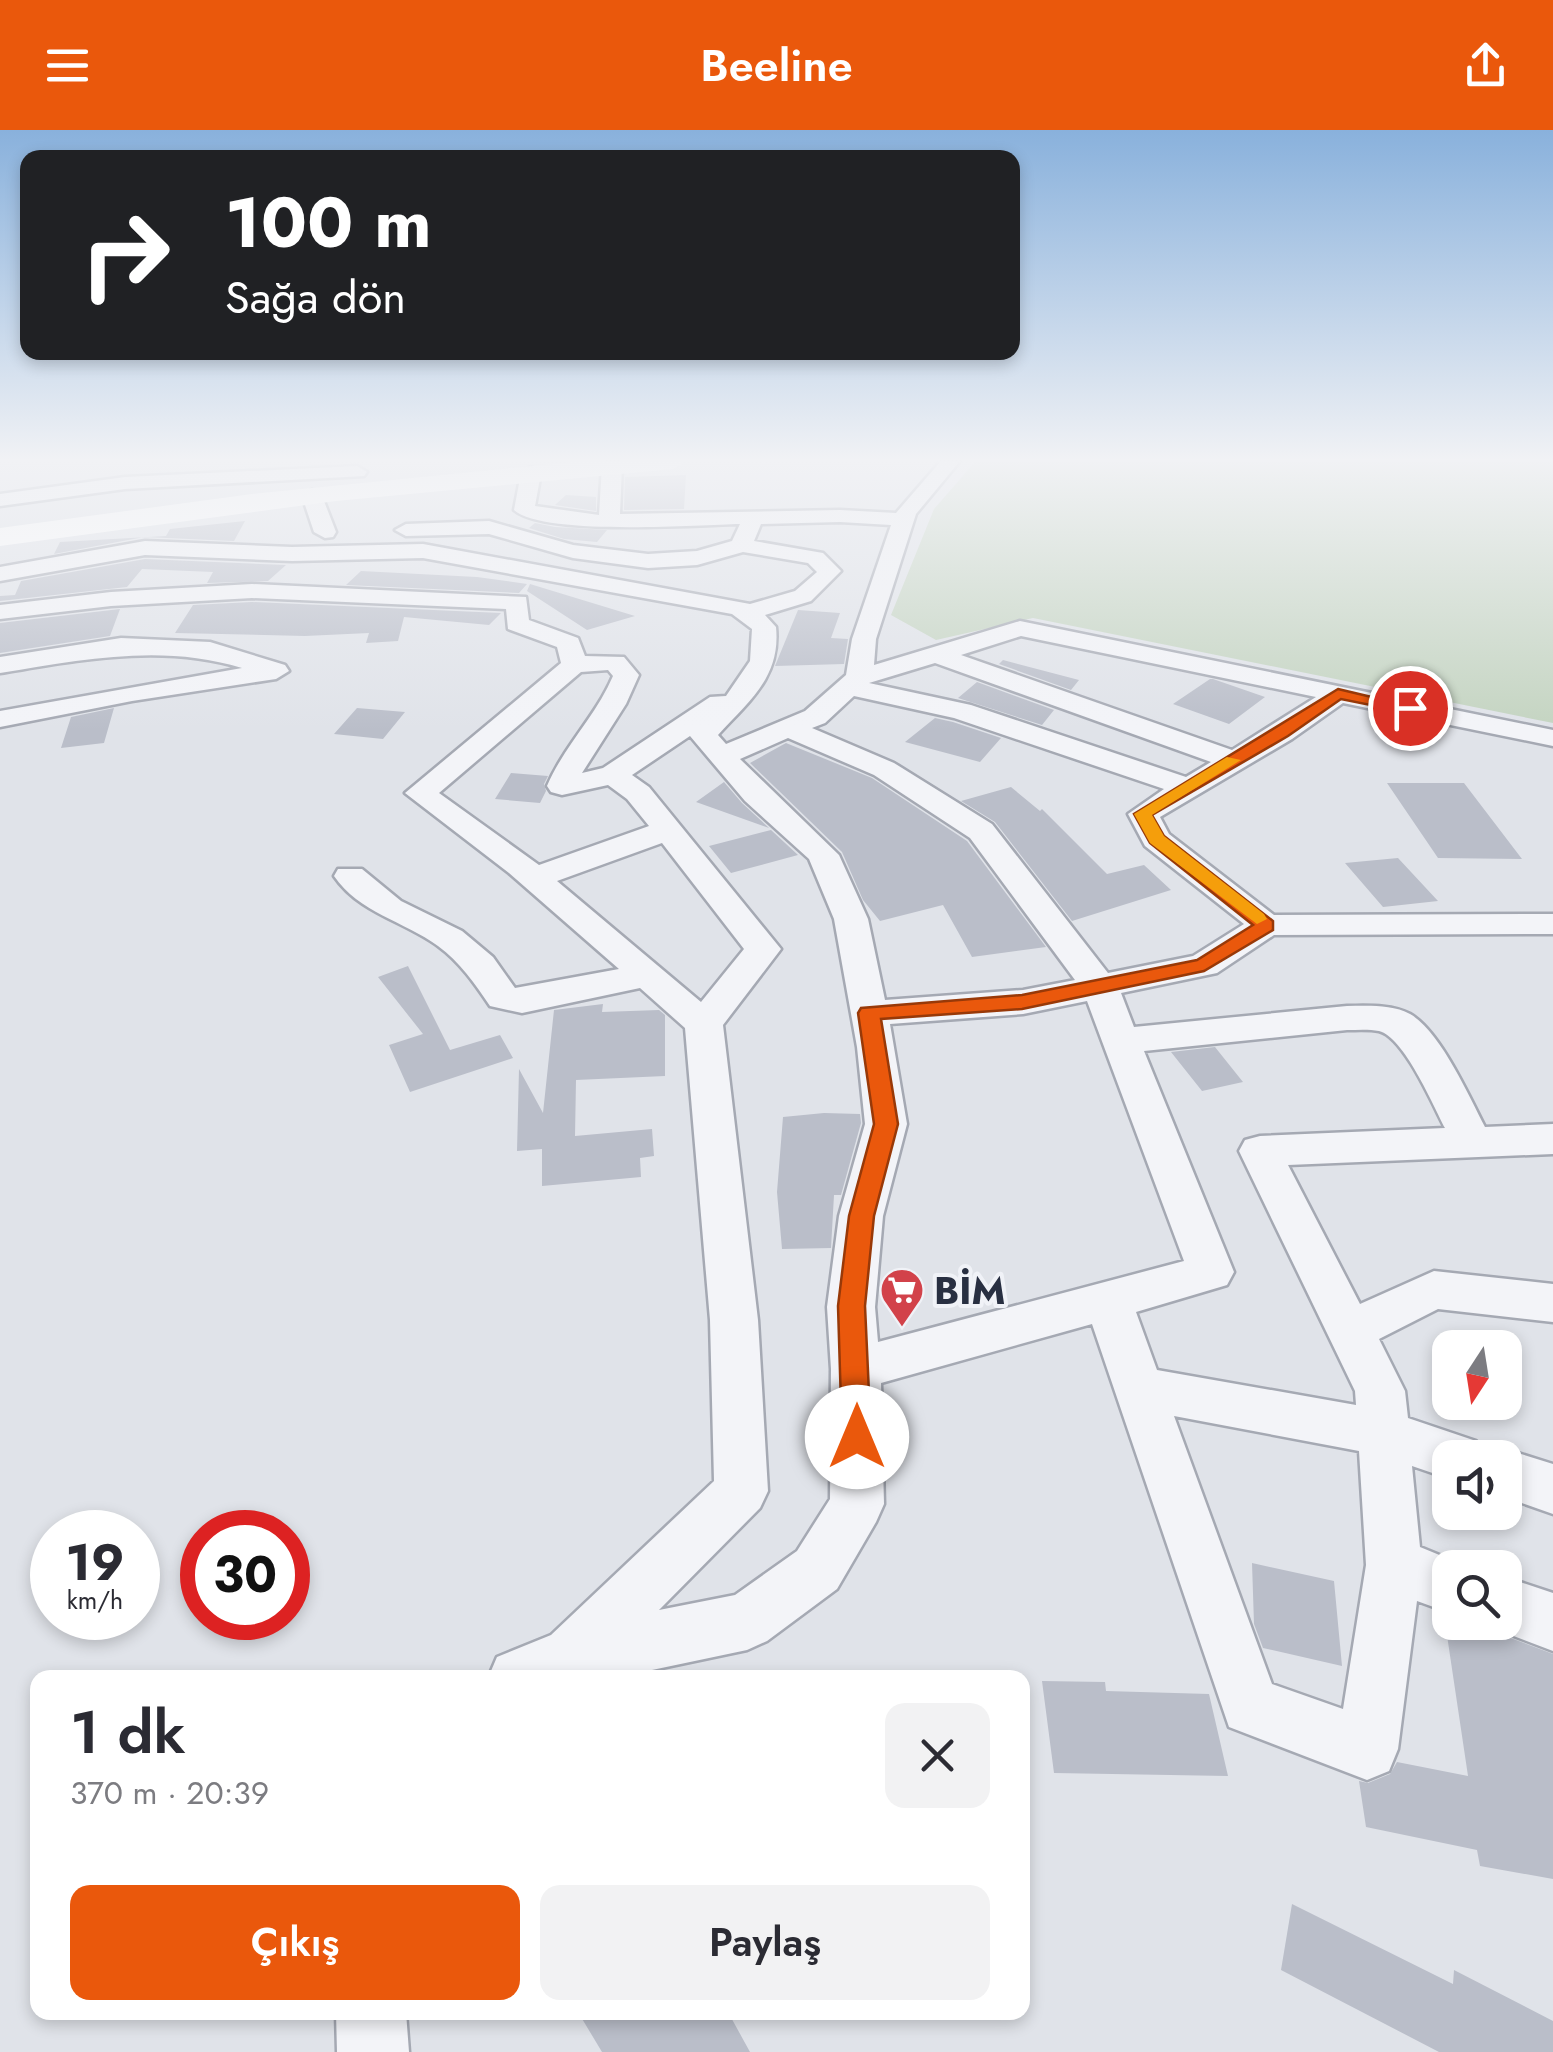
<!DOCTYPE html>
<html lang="tr">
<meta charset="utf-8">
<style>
body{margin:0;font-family:Jost,sans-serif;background:#f2f2f3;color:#2b2b33;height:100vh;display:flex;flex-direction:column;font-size:38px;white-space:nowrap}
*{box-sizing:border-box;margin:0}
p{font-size:32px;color:#7c7c81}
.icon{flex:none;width:55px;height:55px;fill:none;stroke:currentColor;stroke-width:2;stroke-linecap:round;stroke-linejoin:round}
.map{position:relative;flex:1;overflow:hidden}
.side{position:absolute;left:30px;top:1540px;width:1000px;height:350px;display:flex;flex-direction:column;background:#fff;border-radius:20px;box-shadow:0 5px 15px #0003}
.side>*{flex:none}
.banner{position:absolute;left:20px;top:20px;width:1000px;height:210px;border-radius:20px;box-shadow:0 5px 15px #0003;background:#202124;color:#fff;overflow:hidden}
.needle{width:65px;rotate:192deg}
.controls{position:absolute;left:1432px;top:1200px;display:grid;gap:20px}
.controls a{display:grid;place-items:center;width:90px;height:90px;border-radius:20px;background:#fff;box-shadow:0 5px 15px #0003;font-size:50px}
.speed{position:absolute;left:30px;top:1380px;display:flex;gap:20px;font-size:50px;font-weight:700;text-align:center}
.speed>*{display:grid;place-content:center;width:130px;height:130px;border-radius:50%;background:#fff;box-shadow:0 5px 15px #0003;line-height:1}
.speed small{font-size:25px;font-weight:400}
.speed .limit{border:15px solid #d22;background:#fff;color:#111}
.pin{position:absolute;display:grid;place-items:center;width:85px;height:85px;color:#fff;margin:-42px;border:5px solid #fff;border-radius:50%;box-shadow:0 2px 10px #0007}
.me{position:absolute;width:110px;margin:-55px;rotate:0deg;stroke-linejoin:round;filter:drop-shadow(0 0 8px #0008)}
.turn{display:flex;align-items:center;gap:35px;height:210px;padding:0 40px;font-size:45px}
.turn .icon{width:130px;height:130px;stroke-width:2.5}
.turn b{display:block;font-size:70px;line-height:85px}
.round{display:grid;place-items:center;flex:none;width:105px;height:105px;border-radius:20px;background:#f2f2f3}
.headline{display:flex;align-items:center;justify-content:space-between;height:170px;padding:0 40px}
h1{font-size:60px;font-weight:600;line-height:75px}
.button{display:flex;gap:20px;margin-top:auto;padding:20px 40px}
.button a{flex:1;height:115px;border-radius:20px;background:#ea580c;color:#fff;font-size:40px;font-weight:600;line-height:115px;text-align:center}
.button a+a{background:#f2f2f3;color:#2b2b33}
header{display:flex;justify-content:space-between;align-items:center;height:130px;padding:0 40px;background:#ea580c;color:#fff;font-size:45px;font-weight:600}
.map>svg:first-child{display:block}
</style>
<header><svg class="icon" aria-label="menu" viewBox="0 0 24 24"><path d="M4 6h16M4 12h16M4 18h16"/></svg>Beeline<svg class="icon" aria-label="share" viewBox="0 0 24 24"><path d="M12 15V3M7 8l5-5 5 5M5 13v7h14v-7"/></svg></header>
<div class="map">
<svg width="1553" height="1922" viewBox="0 0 1553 1922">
<rect width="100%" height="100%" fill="#e0e3e9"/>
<!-- green -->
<path fill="#c4d4c1" d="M 976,331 L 1553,331 L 1553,593 L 1033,488 L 936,510 L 891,485 L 934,379 Z"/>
<!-- building -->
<path fill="#babec9" d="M 686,345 L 684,379 L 624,380 L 625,347 Z
M 566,365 L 596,367 L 596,381 L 555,375 Z
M 245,391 L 234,411 L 144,407 L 54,424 L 60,412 L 166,406 L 170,399 Z
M 535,393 L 555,397 L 607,400 L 597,412 L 564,409 L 529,398 Z
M 145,429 L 286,435 L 268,451 L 207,453 L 213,442 L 142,439 L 127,457 L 0,471 L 0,466 L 15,465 L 21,451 Z
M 361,441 L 477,447 L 527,454 L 519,463 L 346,455 Z
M 530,454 L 635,486 L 587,500 L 527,461 Z
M 252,472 L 501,483 L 489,495 L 404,487 L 398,511 L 366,513 L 369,503 L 305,506 L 175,503 L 193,475 Z
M 120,479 L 110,506 L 0,523 L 0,493 Z
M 798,480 L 840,483 L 831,508 L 848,509 L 844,534 L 775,536 Z
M 1003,530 L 1079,550 L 1071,560 L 999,534 Z
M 1210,549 L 1213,549 L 1265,567 L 1229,594 L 1173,574 Z
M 977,552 L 1054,580 L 1042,595 L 958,568 Z
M 114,578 L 104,613 L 61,618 L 71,587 Z
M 357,578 L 405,582 L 383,609 L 334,604 Z
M 935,588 L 953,592 L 1001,608 L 980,632 L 905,612 Z
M 786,613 L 872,648 L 967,711 L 1046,817 L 972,827 L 943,775 L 880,791 L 863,770 L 842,722 L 750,633 Z
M 511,643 L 548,646 L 544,654 L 546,661 L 540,673 L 495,669 Z
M 724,652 L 742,673 L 769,698 L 696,672 Z
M 1387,653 L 1464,653 L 1522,729 L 1438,728 Z
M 1011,657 L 1040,681 L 1042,679 L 1107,744 L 1144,735 L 1171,760 L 1072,791 L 995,692 L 961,671 Z
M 771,700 L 798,725 L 731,743 L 709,716 Z
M 1398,728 L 1438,771 L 1383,777 L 1345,733 Z
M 408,836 L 450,920 L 500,905 L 513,928 L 410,962 L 389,915 L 423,904 L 378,847 Z
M 603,874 L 602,882 L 659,880 L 665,885 L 665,946 L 576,950 L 575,1006 L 652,999 L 654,1026 L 640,1028 L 641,1047 L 542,1056 L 542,1019 L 517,1021 L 519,939 L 543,983 L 554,880 Z
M 1215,917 L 1243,952 L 1202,961 L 1171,922 Z
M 824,983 L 860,984 L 861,993 L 841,1065 L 834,1065 L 831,1118 L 782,1119 L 777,1062 L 783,987 Z
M 1252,1433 L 1334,1451 L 1342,1536 L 1263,1518 L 1254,1494 Z
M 1445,1492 L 1482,1493 L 1484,1498 L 1553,1524 L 1553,1749 L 1480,1736 L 1477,1720 L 1366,1697 L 1359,1651 L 1368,1653 L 1390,1644 L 1397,1632 L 1468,1646 Z
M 1042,1551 L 1105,1552 L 1106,1561 L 1209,1564 L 1228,1646 L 1054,1643 Z
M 1292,1774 L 1453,1854 L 1454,1840 L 1553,1891 L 1553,1922 L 1439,1922 L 1281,1840 Z
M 578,1882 L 728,1882 L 750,1922 L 602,1922 Z"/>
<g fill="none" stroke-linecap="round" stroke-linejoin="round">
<defs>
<path id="street" d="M 607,331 L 619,331 L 622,335 L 620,384 L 840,380 L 896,383 L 941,331 L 960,331 L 916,384 L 876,509 L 874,535 L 1020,491 L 1553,600 L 1553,616 L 1343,573 L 1292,609 L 1160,687 L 1169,704 L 1274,785 L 1553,784 L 1553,804 L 1274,805 L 1217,843 L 1121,863 L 1134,897 L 1347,876 C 1367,876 1391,874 1410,884 C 1440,901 1469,966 1485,997 L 1553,994 L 1553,1024 L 1288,1035 L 1360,1174 L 1434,1141 L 1553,1154 L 1553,1192 L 1438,1179 L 1379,1209 L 1405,1261 L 1408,1288 L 1476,1311 L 1484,1328 L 1450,1328 L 1450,1349 L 1412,1336 L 1420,1417 L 1471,1438 L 1450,1438 L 1450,1483 L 1417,1471 L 1398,1619 L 1389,1641 L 1367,1650 L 1229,1597 L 1092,1194 L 881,1253 L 884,1374 L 876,1392 L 837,1459 L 767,1511 L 747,1520 L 614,1548 L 488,1548 L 497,1527 L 551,1505 L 714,1351 L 710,1190 L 685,898 L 640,858 L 522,883 L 490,876 C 475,854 460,832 438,816 C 404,791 359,783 334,746 L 338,739 L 362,739 L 401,771 L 462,801 L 493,827 L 515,858 L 619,839 L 509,743 L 405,663 L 561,533 L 557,517 L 508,499 L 506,479 L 252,468 L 111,476 L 0,489 L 0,475 L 111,462 L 252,454 L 526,467 L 529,490 L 578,508 L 585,526 L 624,527 L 639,545 L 626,574 L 582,643 L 603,638 L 710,567 L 726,566 L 750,531 L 752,499 L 732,484 L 423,428 L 292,431 L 145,425 L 0,451 L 0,437 L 145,411 L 292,417 L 423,414 L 750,474 L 795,461 L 817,442 L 808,433 L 743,422 L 697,435 L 648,438 L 573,428 L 489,404 L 406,406 L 395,400 L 406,394 L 489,391 L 573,415 L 648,424 L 697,421 L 732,411 L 740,394 C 695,395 543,406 514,380 L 521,343 L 531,337 L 541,343 L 535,376 L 599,385 L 602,335 ZM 840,392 L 891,395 L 852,509 L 846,545 L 805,581 L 726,614 L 718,605 C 749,571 781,547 776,497 L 765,485 L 811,471 L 841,441 L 823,423 L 754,411 L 761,394 ZM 1021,506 L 1316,567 L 1232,620 L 961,525 ZM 935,533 L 1211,632 L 1186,647 L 971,575 L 869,553 ZM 608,540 L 613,546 C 596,586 564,616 547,656 L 551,662 L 562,665 L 608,655 L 627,669 L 649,696 L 539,735 L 439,663 L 581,542 ZM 854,566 L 954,588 L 1164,659 L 1128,684 L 1145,716 L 1244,794 L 1193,826 L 1108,843 L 992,694 L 894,633 L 812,598 L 825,593 ZM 690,606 L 745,671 L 809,729 L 834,789 L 857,917 L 865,994 L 839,1086 L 827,1177 L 831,1239 L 830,1369 L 797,1421 L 735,1465 L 659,1480 L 760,1378 L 768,1361 L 758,1190 L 723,895 L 781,819 L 649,657 L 632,645 ZM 788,608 L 874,645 L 970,708 L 1075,850 L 1023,860 L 885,870 L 868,789 L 839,725 L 740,629 ZM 662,713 L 744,819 L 701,872 L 557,751 ZM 1087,871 L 1184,1131 L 878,1212 L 875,1177 L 883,1086 L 907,994 L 890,894 L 1023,884 ZM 1347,900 C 1357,900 1369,899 1379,901 C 1404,907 1433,975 1445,998 L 1260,1006 L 1245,1010 L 1239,1021 L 1355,1261 L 1356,1275 L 1157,1240 L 1136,1182 L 1227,1155 L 1234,1142 L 1144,921 ZM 1174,1286 L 1359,1321 L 1366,1435 L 1343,1579 L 1272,1554 Z
M 357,336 L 367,342 L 364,346 L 125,359 L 0,376 L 0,364 L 125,347 Z
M 312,360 L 322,366 L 336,402 L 333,407 L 325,408 L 314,402 L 302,366 Z
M 121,508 L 210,512 L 285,535 L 289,541 L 276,549 L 132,571 L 0,597 L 0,581 L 242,538 C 161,513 81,530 0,543 L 0,527 Z
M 1505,1319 L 1553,1334 L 1553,1384 L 1505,1367 L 1505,1328 L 1486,1328 Z
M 1505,1447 L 1553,1463 L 1553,1521 L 1485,1495 L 1505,1492 Z
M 336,1882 L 406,1882 L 409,1922 L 337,1922 Z"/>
</defs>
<!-- street casing -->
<use href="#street" stroke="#a5a9b3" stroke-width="5"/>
<!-- street -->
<use href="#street" fill="#f3f4f8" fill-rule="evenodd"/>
<!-- secondary -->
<path fill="#fff" fill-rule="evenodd" d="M 583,331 L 686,331 L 673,339 L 336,371 L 0,416 L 0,398 L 252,364 Z"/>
</g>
<!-- sky -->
<linearGradient id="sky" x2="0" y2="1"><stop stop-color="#89b1dc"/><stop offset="0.55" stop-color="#f1f2f5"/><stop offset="1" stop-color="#f1f2f5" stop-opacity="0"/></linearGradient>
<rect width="1553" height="600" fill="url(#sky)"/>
<!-- route -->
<path fill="#ea580c" stroke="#983908" stroke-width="2.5" d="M 1338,559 L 1418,578 L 1410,583 L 1341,569 L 1288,606 L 1152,685 L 1164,706 L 1273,791 L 1273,800 L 1204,841 L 1022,879 L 881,889 L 898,994 L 874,1086 L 865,1176 L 871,1307 L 867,1316 L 857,1320 L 846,1316 L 842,1307 L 838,1176 L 849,1086 L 874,994 L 858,883 L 861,878 L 1022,865 L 1197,830 L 1253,795 L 1150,713 L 1134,684 Z"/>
<!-- slow -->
<path fill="#f59e0b" d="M 1227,627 L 1241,630 L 1152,685 L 1164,706 L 1264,784 L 1267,789 L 1257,794 L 1150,713 L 1134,684 Z"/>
<!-- icons -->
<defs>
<symbol id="supermarket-pin" viewBox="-11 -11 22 30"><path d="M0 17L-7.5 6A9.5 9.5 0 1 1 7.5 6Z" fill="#d2424a" stroke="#f0f2f7"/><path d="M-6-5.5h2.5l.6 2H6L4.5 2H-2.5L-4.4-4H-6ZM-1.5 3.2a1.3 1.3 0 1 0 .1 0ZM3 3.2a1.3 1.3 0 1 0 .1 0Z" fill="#fff"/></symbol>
</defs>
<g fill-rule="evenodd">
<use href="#supermarket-pin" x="877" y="1135" width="50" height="68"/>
</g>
<g text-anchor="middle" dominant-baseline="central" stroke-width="8" stroke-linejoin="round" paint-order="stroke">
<!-- poi labels -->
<g font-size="38" font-weight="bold" fill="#282f41" stroke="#f0f2f7" text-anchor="start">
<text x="934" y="1160">BİM</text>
</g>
</g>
</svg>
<div class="controls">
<a><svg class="needle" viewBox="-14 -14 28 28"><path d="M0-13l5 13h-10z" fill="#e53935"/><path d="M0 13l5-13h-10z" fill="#7c7c81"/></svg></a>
<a><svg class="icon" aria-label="sound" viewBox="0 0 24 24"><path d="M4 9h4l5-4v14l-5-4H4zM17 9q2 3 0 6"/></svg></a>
<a><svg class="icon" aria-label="search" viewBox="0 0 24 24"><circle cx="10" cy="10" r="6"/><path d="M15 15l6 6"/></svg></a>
</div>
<div class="speed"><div>19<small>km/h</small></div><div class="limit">30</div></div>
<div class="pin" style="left:1410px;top:578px;background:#d93025"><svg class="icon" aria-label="arrive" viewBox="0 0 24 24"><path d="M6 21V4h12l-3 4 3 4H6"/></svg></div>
<svg class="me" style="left:857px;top:1307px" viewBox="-20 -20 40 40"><circle r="19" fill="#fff"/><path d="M0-13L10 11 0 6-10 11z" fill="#ea580c"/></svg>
<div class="banner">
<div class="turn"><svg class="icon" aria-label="right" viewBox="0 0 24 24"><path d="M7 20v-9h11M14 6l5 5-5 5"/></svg><div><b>100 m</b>Sağa dön</div></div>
</div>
<section class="side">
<div class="headline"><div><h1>1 dk</h1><p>370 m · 20:39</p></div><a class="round"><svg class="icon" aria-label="close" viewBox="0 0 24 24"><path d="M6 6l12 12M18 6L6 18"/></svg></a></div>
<div class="button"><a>Çıkış</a><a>Paylaş</a></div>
</section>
</div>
